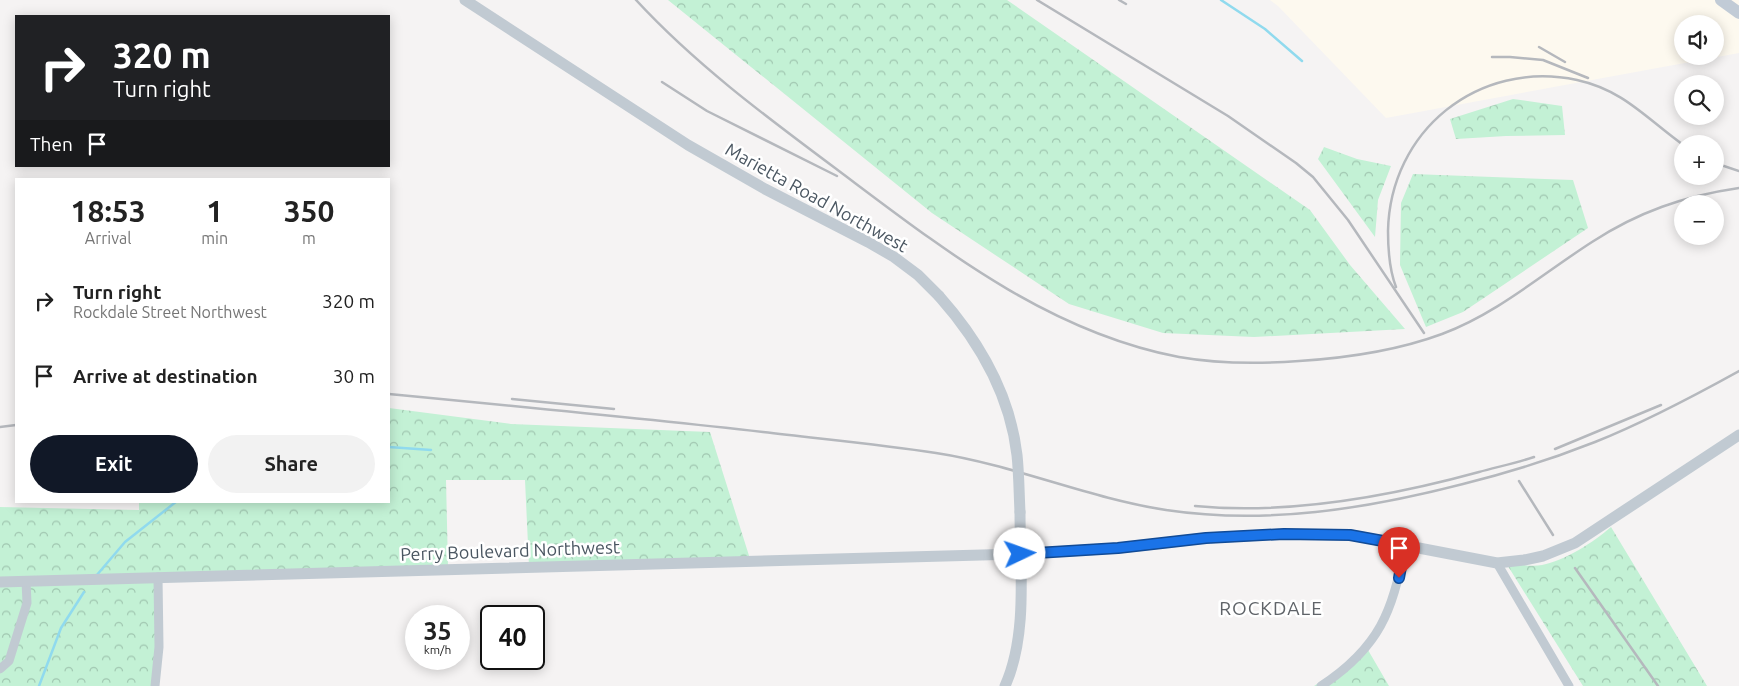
<!DOCTYPE html>
<meta charset="utf-8">
<style>
body{margin:0;font-family:Ubuntu,sans-serif;background:#f2f2f2;color:#222;height:100vh;display:flex;flex-direction:column;font-size:19px;white-space:nowrap}
*{box-sizing:border-box;margin:0}
p{font-size:16px;color:#767676}
.icon{flex:none;width:28px;height:28px;fill:none;stroke:currentColor;stroke-width:2;stroke-linecap:round;stroke-linejoin:round}
.map{position:relative;flex:1;overflow:hidden}
.panel{position:absolute;left:15px;top:178px;width:375px;height:325px;display:flex;flex-direction:column;background:#fff;border-radius:0px;box-shadow:0 2px 12px #0003}
.panel>*{flex:none}
.guide{position:absolute;left:15px;top:15px;width:375px;height:152px;border-radius:0px;box-shadow:0 2px 12px #0003;background:#202124;color:#fff;overflow:hidden}
.fabs{position:absolute;left:1674px;top:15px;display:grid;gap:10px}
.fabs a{display:grid;place-items:center;width:50px;height:50px;border-radius:50%;background:#fff;box-shadow:0 2px 12px #0003;font-size:25px}
.speed{position:absolute;left:405px;top:605px;display:flex;gap:10px;font-size:25px;font-weight:700;text-align:center}
.speed>*{display:grid;place-content:center;width:65px;height:65px;border-radius:50%;background:#fff;box-shadow:0 2px 12px #0003;line-height:1}
.speed small{font-size:12px;font-weight:400}
.speed .limit{border:2px solid #111;border-radius:8px;background:#fff;color:#111}
.pin{position:absolute;display:grid;place-items:center;width:42px;height:42px;color:#fff;margin:-51px -21px;border-radius:50% 50% 50% 0;rotate:-45deg;box-shadow:0 0 5px #0007}
.pin .icon{rotate:45deg}
.me{position:absolute;width:55px;margin:-28px;rotate:87deg;stroke-linejoin:round;filter:drop-shadow(0 0 4px #0008)}
.turn{display:flex;align-items:center;gap:18px;height:105px;padding:0 15px;font-size:22px}
.turn .icon{width:65px;height:65px;stroke-width:2.5}
.turn b{display:block;font-size:35px;line-height:42px}
.then{display:flex;align-items:center;height:48px;padding:0 15px;background:#0003;gap:10px;font-size:19px}
.eta{display:flex;justify-content:space-evenly;align-items:center;height:85px;text-align:center}
.eta b{font-size:30px;font-weight:600;line-height:35px}
.button{display:flex;gap:10px;margin-top:auto;padding:10px 15px}
.button a{flex:1;height:58px;border-radius:30px;background:#111827;color:#fff;font-size:20px;font-weight:600;line-height:58px;text-align:center}
.button a+a{background:#f2f2f2;color:#222}
ul{padding:0;list-style:none}
li{display:flex;align-items:center;gap:15px;height:75px;padding:0 15px}
li div{flex:1}
li b{display:block;font-size:19px}
li em{font-style:normal}
.map>svg:first-child{display:block}
</style>
<div class="map">
<svg width="1739" height="686" viewBox="0 0 1739 686">
<defs>
<pattern id="forest-crowns" width="20" height="18" patternUnits="userSpaceOnUse" patternTransform="scale(1.25)"><rect width="20" height="18" fill="#c3f1d5"/><path d="M2 6a3 3 0 1 1 6 0M12 15a3 3 0 1 1 6 0" fill="none" stroke="#a0c6b0"/></pattern>
</defs>
<rect width="100%" height="100%" fill="#f5f3f3"/>
<!-- commercial -->
<path fill="#fdf9ef" fill-rule="evenodd" d="M 1270,0 L 1739,0 L 1739,53 L 1386,118 L 1278,6 ZM 1682,24 L 1715,24 L 1715,56 L 1682,56 Z"/>
<!-- forest -->
<path fill="url(#forest-crowns)" d="M 668,0 L 1007,0 L 1310,210 L 1350,265 L 1405,329 L 1254,337 L 1163,333 L 1069,304 L 932,213 Z
M 1513,99 L 1562,106 L 1565,135 L 1506,136 L 1456,139 L 1450,119 Z
M 1324,147 L 1357,159 L 1391,166 L 1378,200 L 1375,237 L 1318,159 Z
M 1413,174 L 1573,180 L 1588,228 L 1463,312 L 1426,327 L 1400,265 L 1401,203 Z
M 389,408 L 511,424 L 710,432 L 751,562 L 529,566 L 525,480 L 446,480 L 448,567 L 155,581 L 158,665 L 155,686 L 0,686 L 0,507 L 139,510 L 139,501 L 389,501 Z
M 1611,527 L 1707,686 L 1583,686 L 1506,563 C 1517,564 1531,567 1542,565 C 1564,561 1594,542 1611,527 Z
M 1368,650 L 1389,686 L 1314,686 Z"/>
<g fill="none" stroke-linecap="round" stroke-linejoin="round">
<!-- stream -->
<path stroke="#90daee" stroke-width="2.5" d="M 1221,0 L 1265,29 L 1302,61
M 389,447 L 431,450
M 96,576 L 125,542 L 177,501
M 39,686 L 61,628 L 84,592"/>
<!-- minor -->
<path stroke="#c1cad2" stroke-width="9" d="M 1497,563 L 1569,686
M 0,669 L 9,661 L 27,603 L 26,581
M 155,686 L 159,647 L 158,577
M 1321,686 C 1379,648 1394,610 1405,545"/>
<!-- tertiary -->
<path stroke="#c1cad2" stroke-width="11" d="M 465,0 L 688,145 L 765,189 L 868,242 L 894,257 L 918,275 L 939,296
M 0,582 L 1020,554 L 1119,548 L 1206,538 L 1284,534 L 1351,535 L 1497,563 L 1524,560 L 1543,556 L 1575,543 L 1739,435
M 1005,686 C 1028,635 1020,568 1020,512"/>
<!-- secondary -->
<path stroke="#c1cbd6" stroke-width="12" d="M 1721,0 L 1739,13"/>
<!-- rail -->
<path stroke="#b5b8bd" stroke-width="2.5" d="M 636,0 C 696,65 768,118 839,171 C 943,249 1048,332 1179,357 C 1219,364 1259,364 1299,361 C 1347,358 1396,351 1442,334 C 1498,313 1542,274 1592,242 C 1638,212 1684,196 1739,188
M 1037,0 L 1228,116 L 1296,163 L 1313,177 L 1348,220 L 1424,333
M 1119,0 L 1126,4
M 1539,47 L 1565,62
M 1492,57 L 1510,57 L 1543,60 L 1588,78
M 662,82 L 707,111 L 837,176
M 1715,163 L 1739,171
M 1396,287 C 1389,269 1388,249 1388,231 C 1390,131 1478,59 1577,80 C 1623,90 1646,118 1682,144
M 389,394 C 514,406 639,418 763,432 C 821,439 879,444 936,453 C 1014,465 1088,498 1166,510 C 1266,525 1366,509 1463,484 C 1508,473 1552,459 1595,442 C 1645,422 1692,397 1739,371
M 512,399 L 614,409
M 0,427 L 16,425
M 1555,449 L 1661,405
M 1519,481 L 1553,535
M 1195,506 C 1289,515 1388,497 1479,472 C 1497,467 1516,463 1534,457
M 1575,568 L 1658,686"/>
<!-- tertiary-bridge -->
<path stroke="#c1cad2" stroke-width="11" d="M 939,296 C 979,341 1010,395 1017,455 C 1019,474 1019,493 1020,512"/>
</g>
<g fill="none" stroke-linecap="round" stroke-linejoin="round">
<defs>
<path id="route" d="M 1020,554 L 1118,548 L 1206,538 L 1284,534 L 1350,535 L 1405,545 L 1399,578"/>
</defs>
<!-- route casing -->
<use href="#route" stroke="#114b97" stroke-width="12"/>
<!-- route -->
<use href="#route" stroke="#1a73e8" stroke-width="9"/>
</g>
<g text-anchor="middle" dominant-baseline="central" stroke-width="5" stroke-linejoin="round" paint-order="stroke">
<!-- street labels -->
<g font-size="18" fill="#4a5661" stroke="#fff">
<text transform="translate(817 197) rotate(29)">Marietta Road Northwest</text>
<text transform="translate(510 550) rotate(-2)">Perry Boulevard Northwest</text>
</g>
<!-- neighbourhood labels -->
<g font-size="19" letter-spacing="1" fill="#5f6368" stroke="#fff">
<text x="1271" y="608">ROCKDALE</text>
</g>
</g>
</svg>
<div class="fabs">
<a><svg class="icon" aria-label="sound" viewBox="0 0 24 24"><path d="M4 9h4l5-4v14l-5-4H4zM17 9q2 3 0 6"/></svg></a>
<a><svg class="icon" aria-label="search" viewBox="0 0 24 24"><circle cx="10" cy="10" r="6"/><path d="M15 15l6 6"/></svg></a>
<a>+</a>
<a>−</a>
</div>
<div class="speed"><div>35<small>km/h</small></div><div class="limit">40</div></div>
<div class="pin" style="left:1399px;top:578px;background:#d93025"><svg class="icon" aria-label="arrive" viewBox="0 0 24 24"><path d="M6 21V4h12l-3 4 3 4H6"/></svg></div>
<svg class="me" style="left:1020px;top:554px" viewBox="-20 -20 40 40"><circle r="19" fill="#fff"/><path d="M0-13L10 11 0 6-10 11z" fill="#1a73e8"/></svg>
<div class="guide">
<div class="turn"><svg class="icon" aria-label="right" viewBox="0 0 24 24"><path d="M7 20v-9h11M14 6l5 5-5 5"/></svg><div><b>320 m</b>Turn right</div></div>
<div class="then">Then<svg class="icon" aria-label="arrive" viewBox="0 0 24 24"><path d="M6 21V4h12l-3 4 3 4H6"/></svg></div>
</div>
<section class="panel">
<div class="eta">
<div><b>18:53</b><p>Arrival</p></div>
<div><b>1</b><p>min</p></div>
<div><b>350</b><p>m</p></div>
</div>
<ul>
<li><svg class="icon" aria-label="right" viewBox="0 0 24 24"><path d="M7 20v-9h11M14 6l5 5-5 5"/></svg><div><b>Turn right</b><p>Rockdale Street Northwest</p></div><em>320 m</em></li>
<li><svg class="icon" aria-label="arrive" viewBox="0 0 24 24"><path d="M6 21V4h12l-3 4 3 4H6"/></svg><div><b>Arrive at destination</b></div><em>30 m</em></li>
</ul>
<div class="button"><a>Exit</a><a>Share</a></div>
</section>
</div>
